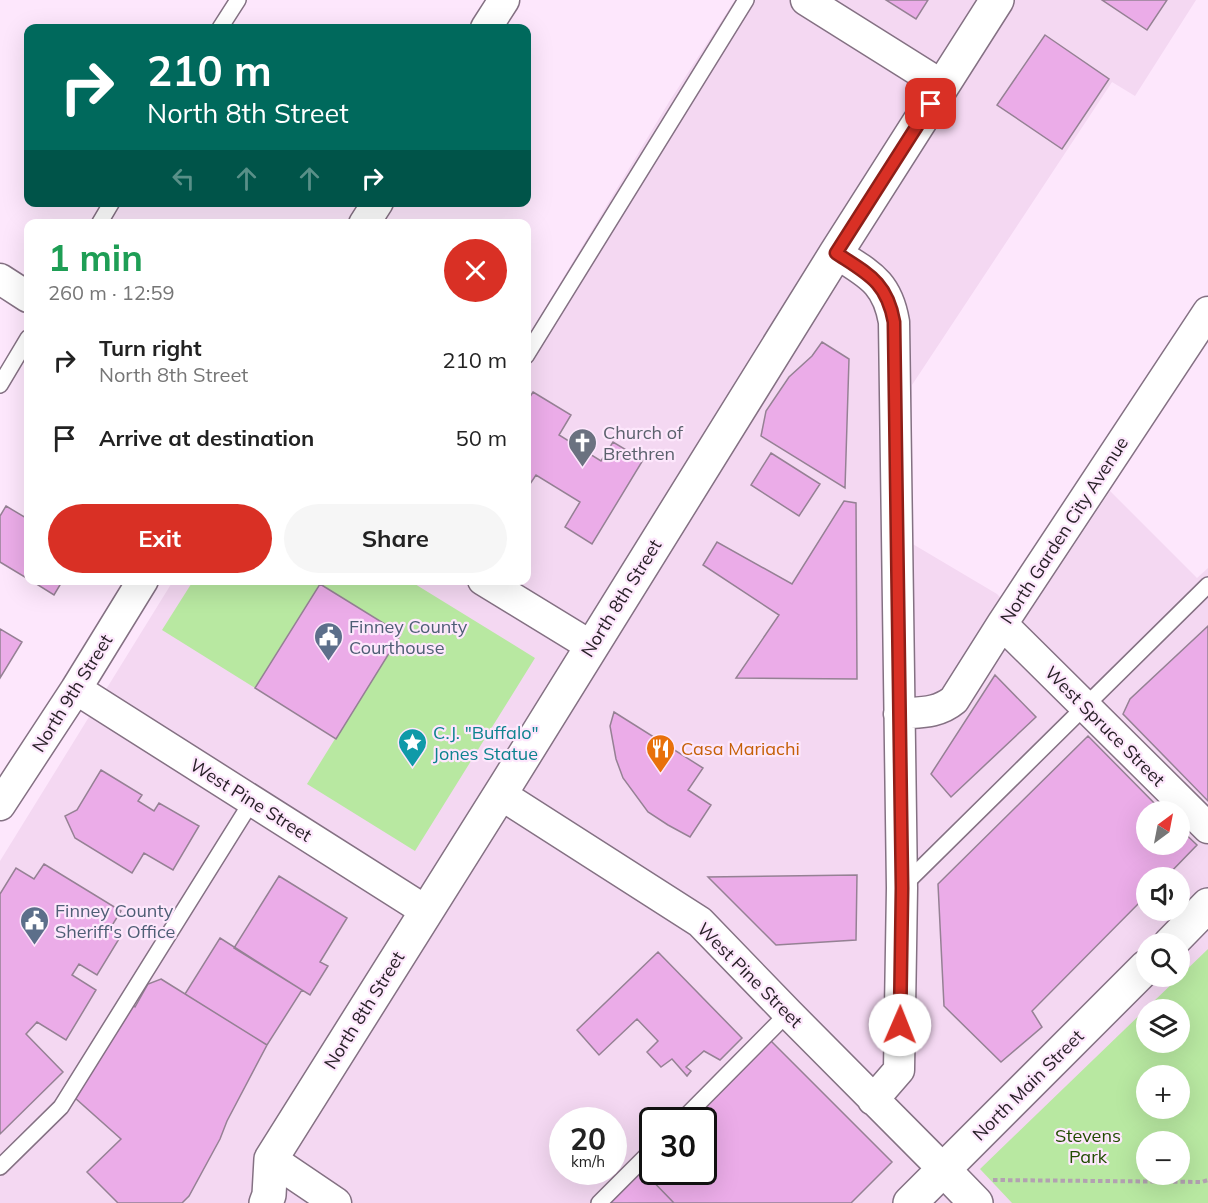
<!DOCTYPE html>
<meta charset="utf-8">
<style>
body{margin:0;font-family:Mulish,sans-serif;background:#f6f6f6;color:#222;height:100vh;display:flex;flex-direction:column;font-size:22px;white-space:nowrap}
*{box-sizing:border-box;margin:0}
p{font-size:20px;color:#767676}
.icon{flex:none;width:33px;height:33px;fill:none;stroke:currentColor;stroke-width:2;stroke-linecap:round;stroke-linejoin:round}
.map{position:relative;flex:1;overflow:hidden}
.drawer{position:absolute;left:24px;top:219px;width:507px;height:366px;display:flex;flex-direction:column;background:#fff;border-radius:12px;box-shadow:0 6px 24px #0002}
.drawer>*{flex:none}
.guide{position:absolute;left:24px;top:24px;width:507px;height:183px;border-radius:12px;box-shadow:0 6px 24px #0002;background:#00695c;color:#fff;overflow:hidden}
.needle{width:39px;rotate:32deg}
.tools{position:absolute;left:1136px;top:801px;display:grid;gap:12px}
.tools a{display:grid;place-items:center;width:54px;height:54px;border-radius:50%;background:#fff;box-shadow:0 6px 24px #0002;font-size:30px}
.speed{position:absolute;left:549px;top:1107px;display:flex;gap:12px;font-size:30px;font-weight:700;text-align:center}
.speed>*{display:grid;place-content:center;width:78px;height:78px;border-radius:50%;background:#fff;box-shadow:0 6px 24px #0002;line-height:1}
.speed small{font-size:15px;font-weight:400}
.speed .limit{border:3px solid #111;border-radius:9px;background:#fff;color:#111}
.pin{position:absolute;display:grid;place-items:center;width:51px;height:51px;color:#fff;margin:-26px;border-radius:12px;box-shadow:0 3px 9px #0006}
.me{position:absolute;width:66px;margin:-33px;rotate:1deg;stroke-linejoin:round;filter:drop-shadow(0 0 4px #0008)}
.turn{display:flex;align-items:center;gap:21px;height:126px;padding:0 24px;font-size:27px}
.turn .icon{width:78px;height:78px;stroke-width:2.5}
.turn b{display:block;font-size:42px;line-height:51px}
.lanes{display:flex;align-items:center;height:57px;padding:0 24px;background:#0003;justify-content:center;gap:30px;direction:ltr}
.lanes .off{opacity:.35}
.round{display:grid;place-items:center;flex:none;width:63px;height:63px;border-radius:32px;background:#f6f6f6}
.summary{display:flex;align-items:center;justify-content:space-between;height:102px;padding:0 24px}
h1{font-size:36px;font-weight:700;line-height:45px;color:#1e9e55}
.primary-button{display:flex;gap:12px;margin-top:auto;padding:12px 24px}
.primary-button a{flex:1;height:69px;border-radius:36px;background:#d93025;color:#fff;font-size:24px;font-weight:700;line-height:69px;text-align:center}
.primary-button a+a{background:#f6f6f6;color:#222}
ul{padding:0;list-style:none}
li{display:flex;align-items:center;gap:18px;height:78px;padding:0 24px}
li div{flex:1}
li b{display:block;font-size:22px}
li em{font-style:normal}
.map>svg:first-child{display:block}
</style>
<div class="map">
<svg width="1208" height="1203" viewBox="0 0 1208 1203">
<rect width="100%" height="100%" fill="#fde7fc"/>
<!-- built -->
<path fill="#f4d8f2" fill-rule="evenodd" d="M 735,0 L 1196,0 L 1135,96 L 1112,82 L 912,385 L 911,543 L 997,594 L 1023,622 L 1110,491 L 1197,578 L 1208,568 L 1208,1203 L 0,1203 L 0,861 L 173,581 L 526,580 L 527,338 L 669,102 ZM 1146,812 L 1179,812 L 1179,844 L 1146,844 ZM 1146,878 L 1179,878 L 1179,910 L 1146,910 ZM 1146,944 L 1179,944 L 1179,976 L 1146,976 ZM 1146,1010 L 1179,1010 L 1179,1042 L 1146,1042 ZM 1146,1076 L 1179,1076 L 1179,1108 L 1146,1108 ZM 562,1120 L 614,1120 L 614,1172 L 562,1172 ZM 652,1120 L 704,1120 L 704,1172 L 652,1172 ZM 1146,1142 L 1179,1142 L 1179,1174 L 1146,1174 Z"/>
<!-- green -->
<path fill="#b8e8a1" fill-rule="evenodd" d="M 193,581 L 410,581 L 535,658 L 415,851 L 307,784 L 400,634 L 320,584 L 255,688 L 162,630 Z
M 1208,949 L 1208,1203 L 1012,1203 L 980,1169 ZM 1146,1010 L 1179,1010 L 1179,1042 L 1146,1042 ZM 1146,1076 L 1179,1076 L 1179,1108 L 1146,1108 ZM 1146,1142 L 1179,1142 L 1179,1174 L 1146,1174 Z"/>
<!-- building -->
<path fill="#ebace8" stroke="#958194" stroke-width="1.5" d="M 886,0 L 928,0 L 916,19 Z
M 1102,0 L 1167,0 L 1147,30 Z
M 1045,35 L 1109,79 L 1062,149 L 997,105 Z
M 822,342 L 849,359 L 845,488 L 761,436 L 766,411 L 789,377 L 812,356 Z
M 533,392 L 571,415 L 559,435 L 601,461 L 613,442 L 643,460 L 592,544 L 565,527 L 580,502 L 536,475 L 526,490 L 526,403 Z
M 771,453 L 820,484 L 799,516 L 751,485 Z
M 844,501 L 856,503 L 857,679 L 736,678 L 779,615 L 703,565 L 717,542 L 792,584 Z
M 6,506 L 26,518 L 28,513 L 28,579 L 0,562 L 0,516 Z
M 30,580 L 63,580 L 54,595 Z
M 320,584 L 401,634 L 336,739 L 255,688 Z
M 1208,626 L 1208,801 L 1123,714 L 1130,699 Z
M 0,629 L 22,642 L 0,678 Z
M 995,675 L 1036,717 L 951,797 L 931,774 Z
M 614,712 L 703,768 L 688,790 L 711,805 L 690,837 L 668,825 L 648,812 L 623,778 L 616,759 L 610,726 Z
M 1088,736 L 1163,812 L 1146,812 L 1146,844 L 1179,844 L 1179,828 L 1197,845 L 1165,878 L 1146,878 L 1146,896 L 1032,1011 L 1042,1027 L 1001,1062 L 944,1006 L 938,884 Z
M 101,770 L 142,795 L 138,801 L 154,811 L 159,803 L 199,826 L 173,870 L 144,853 L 132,873 L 75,838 L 65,816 L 77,810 Z
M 44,864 L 121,911 L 111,927 L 122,934 L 97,975 L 79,964 L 72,975 L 96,990 L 66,1040 L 37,1022 L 26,1034 L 63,1072 L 0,1134 L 0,894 L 16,868 L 34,879 Z
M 857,875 L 856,940 L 776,945 L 708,877 Z
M 279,876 L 347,918 L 320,962 L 328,966 L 310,995 L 234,948 Z
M 220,938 L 302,990 L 267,1045 L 185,994 Z
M 658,952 L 742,1038 L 720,1060 L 704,1051 L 686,1067 L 691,1071 L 687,1076 L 672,1059 L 661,1067 L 647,1052 L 658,1041 L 637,1019 L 599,1055 L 577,1030 Z
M 161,979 L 267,1045 L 227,1121 L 220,1139 L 189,1196 L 182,1203 L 118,1203 L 87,1172 L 121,1139 L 74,1097 L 127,1001 L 135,1007 L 148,984 Z
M 770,1040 L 892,1162 L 851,1203 L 674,1203 L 640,1168 L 652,1156 L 652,1172 L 704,1172 L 704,1120 L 688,1120 Z
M 640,1168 L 674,1203 L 605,1203 Z"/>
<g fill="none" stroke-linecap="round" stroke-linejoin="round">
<defs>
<path id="lane" d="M 220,28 L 238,0
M 99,224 L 112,202
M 526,356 L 746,0
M 0,385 L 28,338
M 903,886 L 1208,585
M 682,1120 L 788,1013
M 0,1167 L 61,1107 L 252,801
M 599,1203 L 652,1150"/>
<path id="street" d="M 806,0 L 943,86
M 486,28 L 504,0
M 364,224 L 378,202
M 836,253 C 868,274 887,281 894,322 L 902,888 L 899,1070 L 873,1100
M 0,279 L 28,297
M 483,580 L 591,646
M 1002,624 L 1208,828
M 76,689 L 426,911
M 899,714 C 919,712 937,714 954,700 L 1002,624 L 1208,312
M 500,794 L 700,922 L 788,1013 L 943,1169
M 0,805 L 76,689 L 143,580
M 271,1159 L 336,1203"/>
<path id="secondary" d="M 943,1169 L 976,1203
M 266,1203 L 269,1195 L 271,1159 L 509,780 L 836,253 L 997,0"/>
<path id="primary" d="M 1170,944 L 1208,905
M 910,1203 L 1146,967"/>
</defs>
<!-- lane casing -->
<use href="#lane" stroke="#847183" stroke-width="18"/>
<!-- street casing -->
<use href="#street" stroke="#847183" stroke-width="33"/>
<!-- secondary casing -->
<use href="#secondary" stroke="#847183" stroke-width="36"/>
<!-- primary casing -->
<use href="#primary" stroke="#847183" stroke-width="36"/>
<!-- path -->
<path stroke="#b2a1b1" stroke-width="4" stroke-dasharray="4.5 3" stroke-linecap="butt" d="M 993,1180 L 1202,1182 L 1208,1180"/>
<!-- lane -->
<use href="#lane" stroke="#fff" stroke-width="15"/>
<!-- street -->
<use href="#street" stroke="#fff" stroke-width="30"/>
<!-- secondary -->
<use href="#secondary" stroke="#fff" stroke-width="33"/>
<!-- primary -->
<use href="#primary" stroke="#fff" stroke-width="33"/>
</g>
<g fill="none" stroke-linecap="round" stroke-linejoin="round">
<defs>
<path id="route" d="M 900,1025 L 902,888 L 894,322 C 887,282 868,274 836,253 L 931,104"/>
</defs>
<!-- route casing -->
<use href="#route" stroke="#8d1f18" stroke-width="15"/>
<!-- route -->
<use href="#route" stroke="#d93025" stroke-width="10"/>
</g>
<!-- icons -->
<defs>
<symbol id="church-pin" viewBox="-11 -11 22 30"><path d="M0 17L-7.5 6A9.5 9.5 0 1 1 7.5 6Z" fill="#6b7280" stroke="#fde7fc"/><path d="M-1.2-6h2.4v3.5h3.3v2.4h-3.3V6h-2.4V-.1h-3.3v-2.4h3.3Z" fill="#fff"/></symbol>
<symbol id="civic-pin" viewBox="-11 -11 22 30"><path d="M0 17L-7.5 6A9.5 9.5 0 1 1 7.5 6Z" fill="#5c6f8a" stroke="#fde7fc"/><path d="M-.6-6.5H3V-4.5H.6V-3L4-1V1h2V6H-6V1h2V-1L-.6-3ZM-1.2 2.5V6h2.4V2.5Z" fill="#fff"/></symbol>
<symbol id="sight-pin" viewBox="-11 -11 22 30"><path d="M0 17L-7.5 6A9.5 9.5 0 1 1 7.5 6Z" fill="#0f9aa8" stroke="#fde7fc"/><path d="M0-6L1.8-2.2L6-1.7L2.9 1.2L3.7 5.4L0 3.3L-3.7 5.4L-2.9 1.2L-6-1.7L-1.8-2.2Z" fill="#fff"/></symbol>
<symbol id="restaurant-pin" viewBox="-11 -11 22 30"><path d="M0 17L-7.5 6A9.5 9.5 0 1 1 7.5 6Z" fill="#e8710a" stroke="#fde7fc"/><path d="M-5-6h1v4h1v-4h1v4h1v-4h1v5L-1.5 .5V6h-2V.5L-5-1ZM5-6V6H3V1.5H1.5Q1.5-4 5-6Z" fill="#fff"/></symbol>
</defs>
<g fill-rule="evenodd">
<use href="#church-pin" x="566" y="426" width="33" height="45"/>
<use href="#civic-pin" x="312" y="620" width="33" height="45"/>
<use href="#sight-pin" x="396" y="726" width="33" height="45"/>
<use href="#restaurant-pin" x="644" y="732" width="33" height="45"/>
<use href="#civic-pin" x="18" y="904" width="33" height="45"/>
</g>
<g text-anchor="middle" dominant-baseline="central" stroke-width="4.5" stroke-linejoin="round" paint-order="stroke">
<!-- worship labels -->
<g font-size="18" fill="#5b616d" stroke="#fde7fc" text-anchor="start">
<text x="603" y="432">Church of<tspan x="603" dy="21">Brethren</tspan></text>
</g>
<!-- street labels -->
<g font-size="18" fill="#292128" stroke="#fde7fc">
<text transform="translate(1064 530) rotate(-57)">North Garden City Avenue</text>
<text transform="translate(621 598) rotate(-58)">North 8th Street</text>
<text transform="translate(72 693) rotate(-58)">North 9th Street</text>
<text transform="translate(1105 726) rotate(45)">West Spruce Street</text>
<text transform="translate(251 800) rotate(32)">West Pine Street</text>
<text transform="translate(750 975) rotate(45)">West Pine Street</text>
<text transform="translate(364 1010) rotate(-58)">North 8th Street</text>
<text transform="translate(1028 1085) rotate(-45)">North Main Street</text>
</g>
<!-- service labels -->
<g font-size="18" fill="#4e5e75" stroke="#fde7fc" text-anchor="start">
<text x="349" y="626">Finney County<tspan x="349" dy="21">Courthouse</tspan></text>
<text x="55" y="910">Finney County<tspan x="55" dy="21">Sheriff's Office</tspan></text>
</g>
<!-- culture labels -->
<g font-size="18" fill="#0d838f" stroke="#fde7fc" text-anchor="start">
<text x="433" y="732">C.J. "Buffalo"<tspan x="433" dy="21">Jones Statue</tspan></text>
</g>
<!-- food labels -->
<g font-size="18" fill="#c56008" stroke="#fde7fc" text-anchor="start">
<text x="681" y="748">Casa Mariachi</text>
</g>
<!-- park labels -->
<g font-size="18" fill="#204b00" stroke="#fde7fc">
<text x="1088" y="1135">Stevens<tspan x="1088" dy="21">Park</tspan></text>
</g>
</g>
</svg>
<div class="tools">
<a><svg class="needle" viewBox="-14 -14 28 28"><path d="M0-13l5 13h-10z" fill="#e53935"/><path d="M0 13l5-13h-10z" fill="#767676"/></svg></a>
<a><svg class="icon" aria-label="sound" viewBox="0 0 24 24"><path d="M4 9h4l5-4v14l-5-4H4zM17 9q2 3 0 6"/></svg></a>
<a><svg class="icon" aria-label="search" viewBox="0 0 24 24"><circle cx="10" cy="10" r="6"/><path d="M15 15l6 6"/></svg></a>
<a><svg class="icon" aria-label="layers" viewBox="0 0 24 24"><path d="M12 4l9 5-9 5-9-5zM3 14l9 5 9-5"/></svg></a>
<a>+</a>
<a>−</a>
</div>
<div class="speed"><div>20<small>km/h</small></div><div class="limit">30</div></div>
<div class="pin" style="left:931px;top:104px;background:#d93025"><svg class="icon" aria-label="arrive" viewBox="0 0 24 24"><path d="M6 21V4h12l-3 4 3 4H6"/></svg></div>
<svg class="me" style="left:900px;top:1025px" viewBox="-20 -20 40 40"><circle r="19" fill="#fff"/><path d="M0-13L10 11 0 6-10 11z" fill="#d93025"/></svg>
<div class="guide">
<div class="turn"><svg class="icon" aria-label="right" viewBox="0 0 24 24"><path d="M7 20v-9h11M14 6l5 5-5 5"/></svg><div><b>210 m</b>North 8th Street</div></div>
<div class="lanes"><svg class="icon off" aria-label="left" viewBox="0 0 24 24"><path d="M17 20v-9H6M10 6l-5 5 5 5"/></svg><svg class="icon off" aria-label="ahead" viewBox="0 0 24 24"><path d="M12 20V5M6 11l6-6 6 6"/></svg><svg class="icon off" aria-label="ahead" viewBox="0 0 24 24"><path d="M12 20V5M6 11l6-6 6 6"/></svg><svg class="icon" aria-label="right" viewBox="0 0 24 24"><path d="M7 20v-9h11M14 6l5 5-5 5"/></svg></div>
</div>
<section class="drawer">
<div class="summary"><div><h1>1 min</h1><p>260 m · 12:59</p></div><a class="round" style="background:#d93025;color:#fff"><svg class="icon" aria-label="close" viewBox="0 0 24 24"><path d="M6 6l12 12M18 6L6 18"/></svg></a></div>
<ul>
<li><svg class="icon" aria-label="right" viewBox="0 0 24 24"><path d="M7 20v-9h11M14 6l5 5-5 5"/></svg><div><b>Turn right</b><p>North 8th Street</p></div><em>210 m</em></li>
<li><svg class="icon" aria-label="arrive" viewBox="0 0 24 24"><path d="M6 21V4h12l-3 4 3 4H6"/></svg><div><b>Arrive at destination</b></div><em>50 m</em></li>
</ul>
<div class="primary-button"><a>Exit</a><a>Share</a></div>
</section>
</div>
